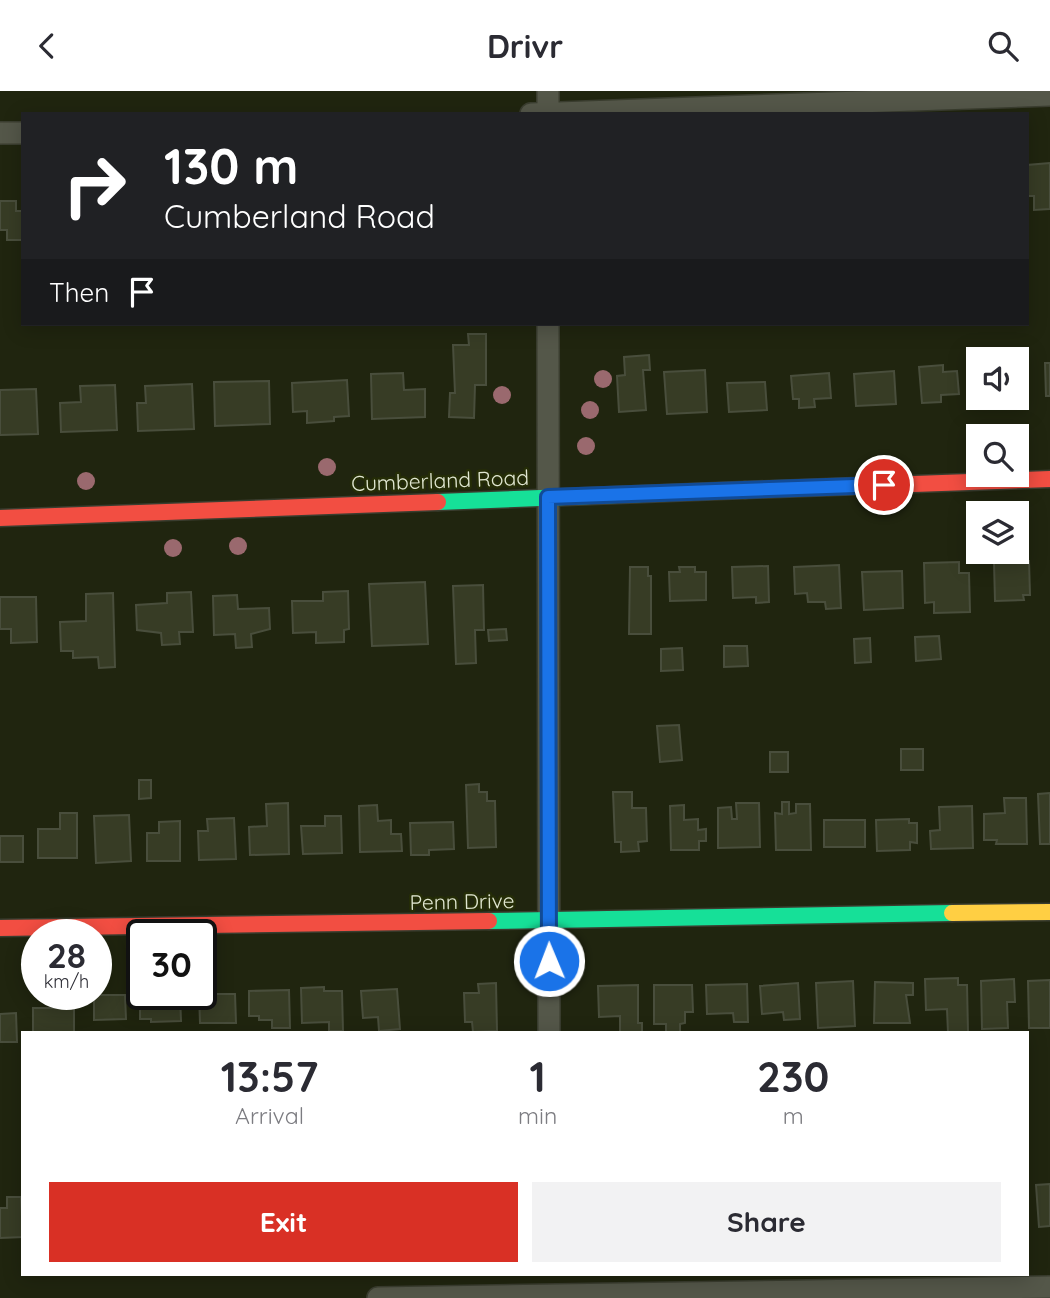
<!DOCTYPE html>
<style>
body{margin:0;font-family:Quicksand,sans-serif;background:#f2f2f3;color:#2b2b33;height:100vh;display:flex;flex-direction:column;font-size:26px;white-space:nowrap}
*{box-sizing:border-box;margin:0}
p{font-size:23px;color:#7c7c81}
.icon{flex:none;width:38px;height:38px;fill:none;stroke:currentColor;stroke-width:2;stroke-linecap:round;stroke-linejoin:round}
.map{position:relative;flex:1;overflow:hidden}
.panel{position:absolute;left:21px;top:940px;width:1008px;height:245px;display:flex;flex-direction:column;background:#fff;border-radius:0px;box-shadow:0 4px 18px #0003}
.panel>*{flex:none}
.hud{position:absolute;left:21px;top:21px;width:1008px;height:214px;border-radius:0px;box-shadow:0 4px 18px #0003;background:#202124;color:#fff;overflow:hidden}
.buttons{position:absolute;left:966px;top:256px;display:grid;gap:14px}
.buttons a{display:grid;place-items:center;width:63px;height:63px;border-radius:0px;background:#fff;box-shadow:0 4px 18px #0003;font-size:35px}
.speed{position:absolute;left:21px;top:828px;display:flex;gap:14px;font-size:35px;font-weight:700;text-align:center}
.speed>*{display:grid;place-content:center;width:91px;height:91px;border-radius:50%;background:#fff;box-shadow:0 4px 18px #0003;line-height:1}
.speed small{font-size:18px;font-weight:400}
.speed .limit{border:4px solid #111;border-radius:10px;background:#fff;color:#111}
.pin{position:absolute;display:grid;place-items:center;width:60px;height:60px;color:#fff;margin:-30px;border:4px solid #fff;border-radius:50%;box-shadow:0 2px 7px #0007}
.me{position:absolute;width:77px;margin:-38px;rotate:359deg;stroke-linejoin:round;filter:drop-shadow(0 0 5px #0008)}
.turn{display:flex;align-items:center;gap:24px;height:147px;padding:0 28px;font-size:32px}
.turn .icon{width:91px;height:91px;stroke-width:2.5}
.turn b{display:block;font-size:49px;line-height:60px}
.then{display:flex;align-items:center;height:66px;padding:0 28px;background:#0003;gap:14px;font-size:26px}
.eta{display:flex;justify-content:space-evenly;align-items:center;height:119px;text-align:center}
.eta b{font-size:42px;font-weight:800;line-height:49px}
.cta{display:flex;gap:14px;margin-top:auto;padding:14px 28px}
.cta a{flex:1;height:80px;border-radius:0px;background:#d93025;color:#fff;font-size:28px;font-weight:800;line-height:80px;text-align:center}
.cta a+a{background:#f2f2f3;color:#2b2b33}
header{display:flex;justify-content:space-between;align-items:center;height:91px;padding:0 28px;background:#fff;font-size:32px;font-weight:800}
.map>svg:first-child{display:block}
</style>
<header><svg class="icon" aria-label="back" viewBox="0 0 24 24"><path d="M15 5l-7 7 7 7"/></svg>Drivr<svg class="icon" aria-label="search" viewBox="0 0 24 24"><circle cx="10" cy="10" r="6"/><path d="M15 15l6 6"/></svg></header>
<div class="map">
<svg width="1050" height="1207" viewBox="0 0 1050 1207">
<rect width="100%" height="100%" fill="#20250f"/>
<!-- building -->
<path fill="#373c25" stroke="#494e3c" stroke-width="2" d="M 1050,72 L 1050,118 L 1034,119 L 1034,105 L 1027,105 L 1027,74 Z
M 0,110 L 16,110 L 16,120 L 23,120 L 23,149 L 7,149 L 7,139 L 0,139 Z
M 468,243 L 486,243 L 486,294 L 475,294 L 474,327 L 449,326 L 450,302 L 455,302 L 453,254 L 469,254 Z
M 649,264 L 650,279 L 643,279 L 646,319 L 619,321 L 617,285 L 625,284 L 624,266 Z
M 1045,272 L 1050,272 L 1050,305 L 1046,305 Z
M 943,274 L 943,281 L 957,280 L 959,303 L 941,304 L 941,311 L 922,312 L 919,276 Z
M 705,279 L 707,321 L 667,323 L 664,281 Z
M 894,280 L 896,313 L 856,315 L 854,283 Z
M 403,282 L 404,299 L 425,298 L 425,326 L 372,328 L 371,283 Z
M 829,282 L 831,307 L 814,308 L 815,316 L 799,317 L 799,308 L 793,308 L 791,285 Z
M 347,289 L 349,325 L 334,326 L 334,330 L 307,332 L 307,320 L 293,321 L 292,292 Z
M 269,290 L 270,333 L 215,335 L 214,291 Z
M 765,291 L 767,319 L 729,321 L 727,292 Z
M 192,293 L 194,338 L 138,340 L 137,312 L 146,312 L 145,295 Z
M 115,294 L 117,339 L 61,341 L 60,312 L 81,311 L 80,295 Z
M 36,298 L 38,343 L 0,344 L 0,299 Z
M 1029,470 L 1030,504 L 1023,504 L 1024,509 L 995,510 L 994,471 Z
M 959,471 L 959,482 L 969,482 L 970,521 L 934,522 L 934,511 L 925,512 L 924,472 Z
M 839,474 L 841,517 L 826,518 L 825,511 L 808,511 L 807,502 L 795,503 L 794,476 Z
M 768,475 L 769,511 L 756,512 L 756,506 L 733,507 L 732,476 Z
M 630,476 L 648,476 L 648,485 L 651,485 L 651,543 L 629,543 Z
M 679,476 L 695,476 L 695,481 L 706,481 L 706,509 L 670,510 L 669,481 L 680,481 Z
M 902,480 L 903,517 L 864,519 L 862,481 Z
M 425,491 L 428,553 L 372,555 L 369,493 Z
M 483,494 L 484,539 L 475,539 L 476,572 L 456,573 L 453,495 Z
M 348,500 L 349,538 L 344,539 L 344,551 L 316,552 L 316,541 L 293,542 L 292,510 L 323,510 L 323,501 Z
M 191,501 L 193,541 L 179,541 L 180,553 L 162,554 L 161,542 L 137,539 L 136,514 L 167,512 L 167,502 Z
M 113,502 L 115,576 L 99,577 L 98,566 L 73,567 L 73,560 L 61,560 L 60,531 L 86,530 L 86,503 Z
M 237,504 L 238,518 L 269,517 L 270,538 L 251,543 L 252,556 L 236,557 L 235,543 L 214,544 L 213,505 Z
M 0,506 L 36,506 L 37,551 L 11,552 L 11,538 L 0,538 Z
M 506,538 L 507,549 L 489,550 L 488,539 Z
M 939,545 L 941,568 L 916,570 L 915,546 Z
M 870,547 L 871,571 L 855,572 L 854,548 Z
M 724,555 L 747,555 L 748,575 L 724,576 Z
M 682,557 L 683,579 L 661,580 L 661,558 Z
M 679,634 L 682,669 L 660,671 L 657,635 Z
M 901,658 L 923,658 L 923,679 L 901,679 Z
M 770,661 L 788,661 L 788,681 L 770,681 Z
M 139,689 L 151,689 L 151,707 L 139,708 Z
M 479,693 L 479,701 L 487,701 L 487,710 L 495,710 L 496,756 L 468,757 L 466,694 Z
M 613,701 L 632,701 L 632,717 L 646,717 L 647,750 L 638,751 L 639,760 L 621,761 L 621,751 L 615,751 Z
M 1050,702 L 1050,753 L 1040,753 L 1038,703 Z
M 1004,707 L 1026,707 L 1027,753 L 996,753 L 997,749 L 984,749 L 984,723 L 1005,722 Z
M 782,711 L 789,711 L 789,723 L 796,722 L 796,713 L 810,713 L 811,759 L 776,759 L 775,722 L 782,723 Z
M 288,712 L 289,763 L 250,764 L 249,736 L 267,735 L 266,713 Z
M 736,712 L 759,712 L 760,756 L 718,757 L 718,717 L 731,716 L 732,728 L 737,728 Z
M 377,714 L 378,730 L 391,729 L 391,743 L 401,743 L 402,760 L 360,761 L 359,715 Z
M 684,714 L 684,729 L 698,728 L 698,739 L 706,738 L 706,750 L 699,750 L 699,759 L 671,759 L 670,715 Z
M 972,715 L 973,757 L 931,758 L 930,740 L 940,739 L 939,716 Z
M 60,722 L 77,722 L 77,767 L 38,767 L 38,738 L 60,738 Z
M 129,724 L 131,770 L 96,772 L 94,725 Z
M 325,725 L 341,725 L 342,762 L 303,763 L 301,735 L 325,735 Z
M 234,727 L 236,768 L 199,769 L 198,740 L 208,740 L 207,728 Z
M 909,728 L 909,732 L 917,732 L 917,752 L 910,751 L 910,759 L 877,760 L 876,729 Z
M 824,729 L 865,729 L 865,756 L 824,756 Z
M 180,730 L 180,770 L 147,770 L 147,742 L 159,742 L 159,731 Z
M 453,731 L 454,758 L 429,759 L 429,764 L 411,764 L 410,732 Z
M 0,745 L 23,745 L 23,771 L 0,771 Z
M 958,887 L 958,894 L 967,894 L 968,941 L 948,942 L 947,918 L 926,919 L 925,888 Z
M 1014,888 L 1015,911 L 1007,911 L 1008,937 L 982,938 L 981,890 Z
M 1050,889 L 1050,937 L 1029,937 L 1028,890 Z
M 853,890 L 855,935 L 818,937 L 816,892 Z
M 875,891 L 913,892 L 913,904 L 906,904 L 910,932 L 874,932 Z
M 496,892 L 497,940 L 473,941 L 472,931 L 465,931 L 464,902 L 479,902 L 478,893 Z
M 798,892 L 800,928 L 784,929 L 783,921 L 762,923 L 760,895 Z
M 747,893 L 748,931 L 734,931 L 733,922 L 707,923 L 706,894 Z
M 638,894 L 638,932 L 642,932 L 642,942 L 620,942 L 620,925 L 599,926 L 598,895 Z
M 654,894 L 692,894 L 693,921 L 685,921 L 685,932 L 680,933 L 680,942 L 666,942 L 666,933 L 654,933 Z
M 324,896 L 324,900 L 342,900 L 343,940 L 329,940 L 329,931 L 302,932 L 301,897 Z
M 397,898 L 400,938 L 379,940 L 378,926 L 363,927 L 361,900 Z
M 289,899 L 290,937 L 272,937 L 272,929 L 259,929 L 259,925 L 249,925 L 249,900 Z
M 150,903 L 180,903 L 181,930 L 151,931 L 151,928 L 140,928 L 140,905 Z
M 199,903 L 235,903 L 236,932 L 200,932 Z
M 94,904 L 125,904 L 126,928 L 94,929 Z
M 33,917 L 74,917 L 74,942 L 33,942 Z
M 16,922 L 17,951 L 0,951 L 0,923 Z
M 1050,1093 L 1050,1135 L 1039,1136 L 1036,1094 Z
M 7,1106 L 21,1106 L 23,1146 L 0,1147 L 0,1117 L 7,1117 Z"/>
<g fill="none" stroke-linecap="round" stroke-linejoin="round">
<defs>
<path id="street" d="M 548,0 L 548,23
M 531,23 L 1050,4
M 0,42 L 23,42
M 548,233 L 549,942
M 378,1207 L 1050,1196"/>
<path id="fast" d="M 438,411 L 745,399
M 489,830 L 952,822"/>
<path id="slow" d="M 952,822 L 1050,821"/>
<path id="jam" d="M 745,399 L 1050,388
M 0,427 L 438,411
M 0,837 L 489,830"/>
</defs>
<!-- street casing -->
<use href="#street" stroke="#3a3d2f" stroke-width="24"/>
<!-- fast casing -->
<use href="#fast" stroke="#3a3d2f" stroke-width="19"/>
<!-- slow casing -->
<use href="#slow" stroke="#3a3d2f" stroke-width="19"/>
<!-- jam casing -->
<use href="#jam" stroke="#3a3d2f" stroke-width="19"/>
<!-- street -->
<use href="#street" stroke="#545749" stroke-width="21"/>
<!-- fast -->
<use href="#fast" stroke="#16e098" stroke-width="16"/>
<!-- slow -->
<use href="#slow" stroke="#ffcf43" stroke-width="16"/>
<!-- jam -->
<use href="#jam" stroke="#f24e42" stroke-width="16"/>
</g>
<!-- trees -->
<g fill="#9a696e">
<circle cx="603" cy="288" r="9"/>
<circle cx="502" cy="304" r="9"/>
<circle cx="590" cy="319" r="9"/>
<circle cx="586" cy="355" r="9"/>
<circle cx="327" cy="376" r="9"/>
<circle cx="86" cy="390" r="9"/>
<circle cx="238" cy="455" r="9"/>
<circle cx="173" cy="457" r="9"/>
</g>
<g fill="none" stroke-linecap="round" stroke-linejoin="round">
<defs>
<path id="route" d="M 549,870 L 548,406 L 884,394"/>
</defs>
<!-- route casing -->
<use href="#route" stroke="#114b97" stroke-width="18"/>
<!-- route -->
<use href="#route" stroke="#1a73e8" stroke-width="12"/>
</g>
<g text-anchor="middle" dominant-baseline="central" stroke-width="5" stroke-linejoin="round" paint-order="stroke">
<!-- street labels -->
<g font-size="21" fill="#e1e7d2" stroke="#252d07">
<text transform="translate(440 389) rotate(-2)">Cumberland Road</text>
<text transform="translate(462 810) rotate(-1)">Penn Drive</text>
</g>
</g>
</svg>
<div class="buttons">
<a><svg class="icon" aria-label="sound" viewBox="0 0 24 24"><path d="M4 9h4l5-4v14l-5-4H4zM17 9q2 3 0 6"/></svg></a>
<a><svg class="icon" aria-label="search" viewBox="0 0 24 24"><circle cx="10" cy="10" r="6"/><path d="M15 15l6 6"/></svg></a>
<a><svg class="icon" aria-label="layers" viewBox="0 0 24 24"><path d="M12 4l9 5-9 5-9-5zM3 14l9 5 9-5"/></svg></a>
</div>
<div class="speed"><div>28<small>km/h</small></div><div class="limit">30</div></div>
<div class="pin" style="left:884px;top:394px;background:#d93025"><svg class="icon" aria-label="arrive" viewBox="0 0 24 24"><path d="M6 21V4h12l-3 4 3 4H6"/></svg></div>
<svg class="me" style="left:549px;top:870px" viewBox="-20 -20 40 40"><circle r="17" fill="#1a73e8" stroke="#fff" stroke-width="3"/><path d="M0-11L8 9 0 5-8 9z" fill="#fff"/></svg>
<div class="hud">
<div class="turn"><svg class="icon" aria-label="right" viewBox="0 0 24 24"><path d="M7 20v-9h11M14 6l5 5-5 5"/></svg><div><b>130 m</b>Cumberland Road</div></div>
<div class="then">Then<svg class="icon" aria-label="arrive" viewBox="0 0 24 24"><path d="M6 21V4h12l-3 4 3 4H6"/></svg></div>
</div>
<section class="panel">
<div class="eta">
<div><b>13:57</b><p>Arrival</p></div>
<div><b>1</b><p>min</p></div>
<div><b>230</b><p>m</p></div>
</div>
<div class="cta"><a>Exit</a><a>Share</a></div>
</section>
</div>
